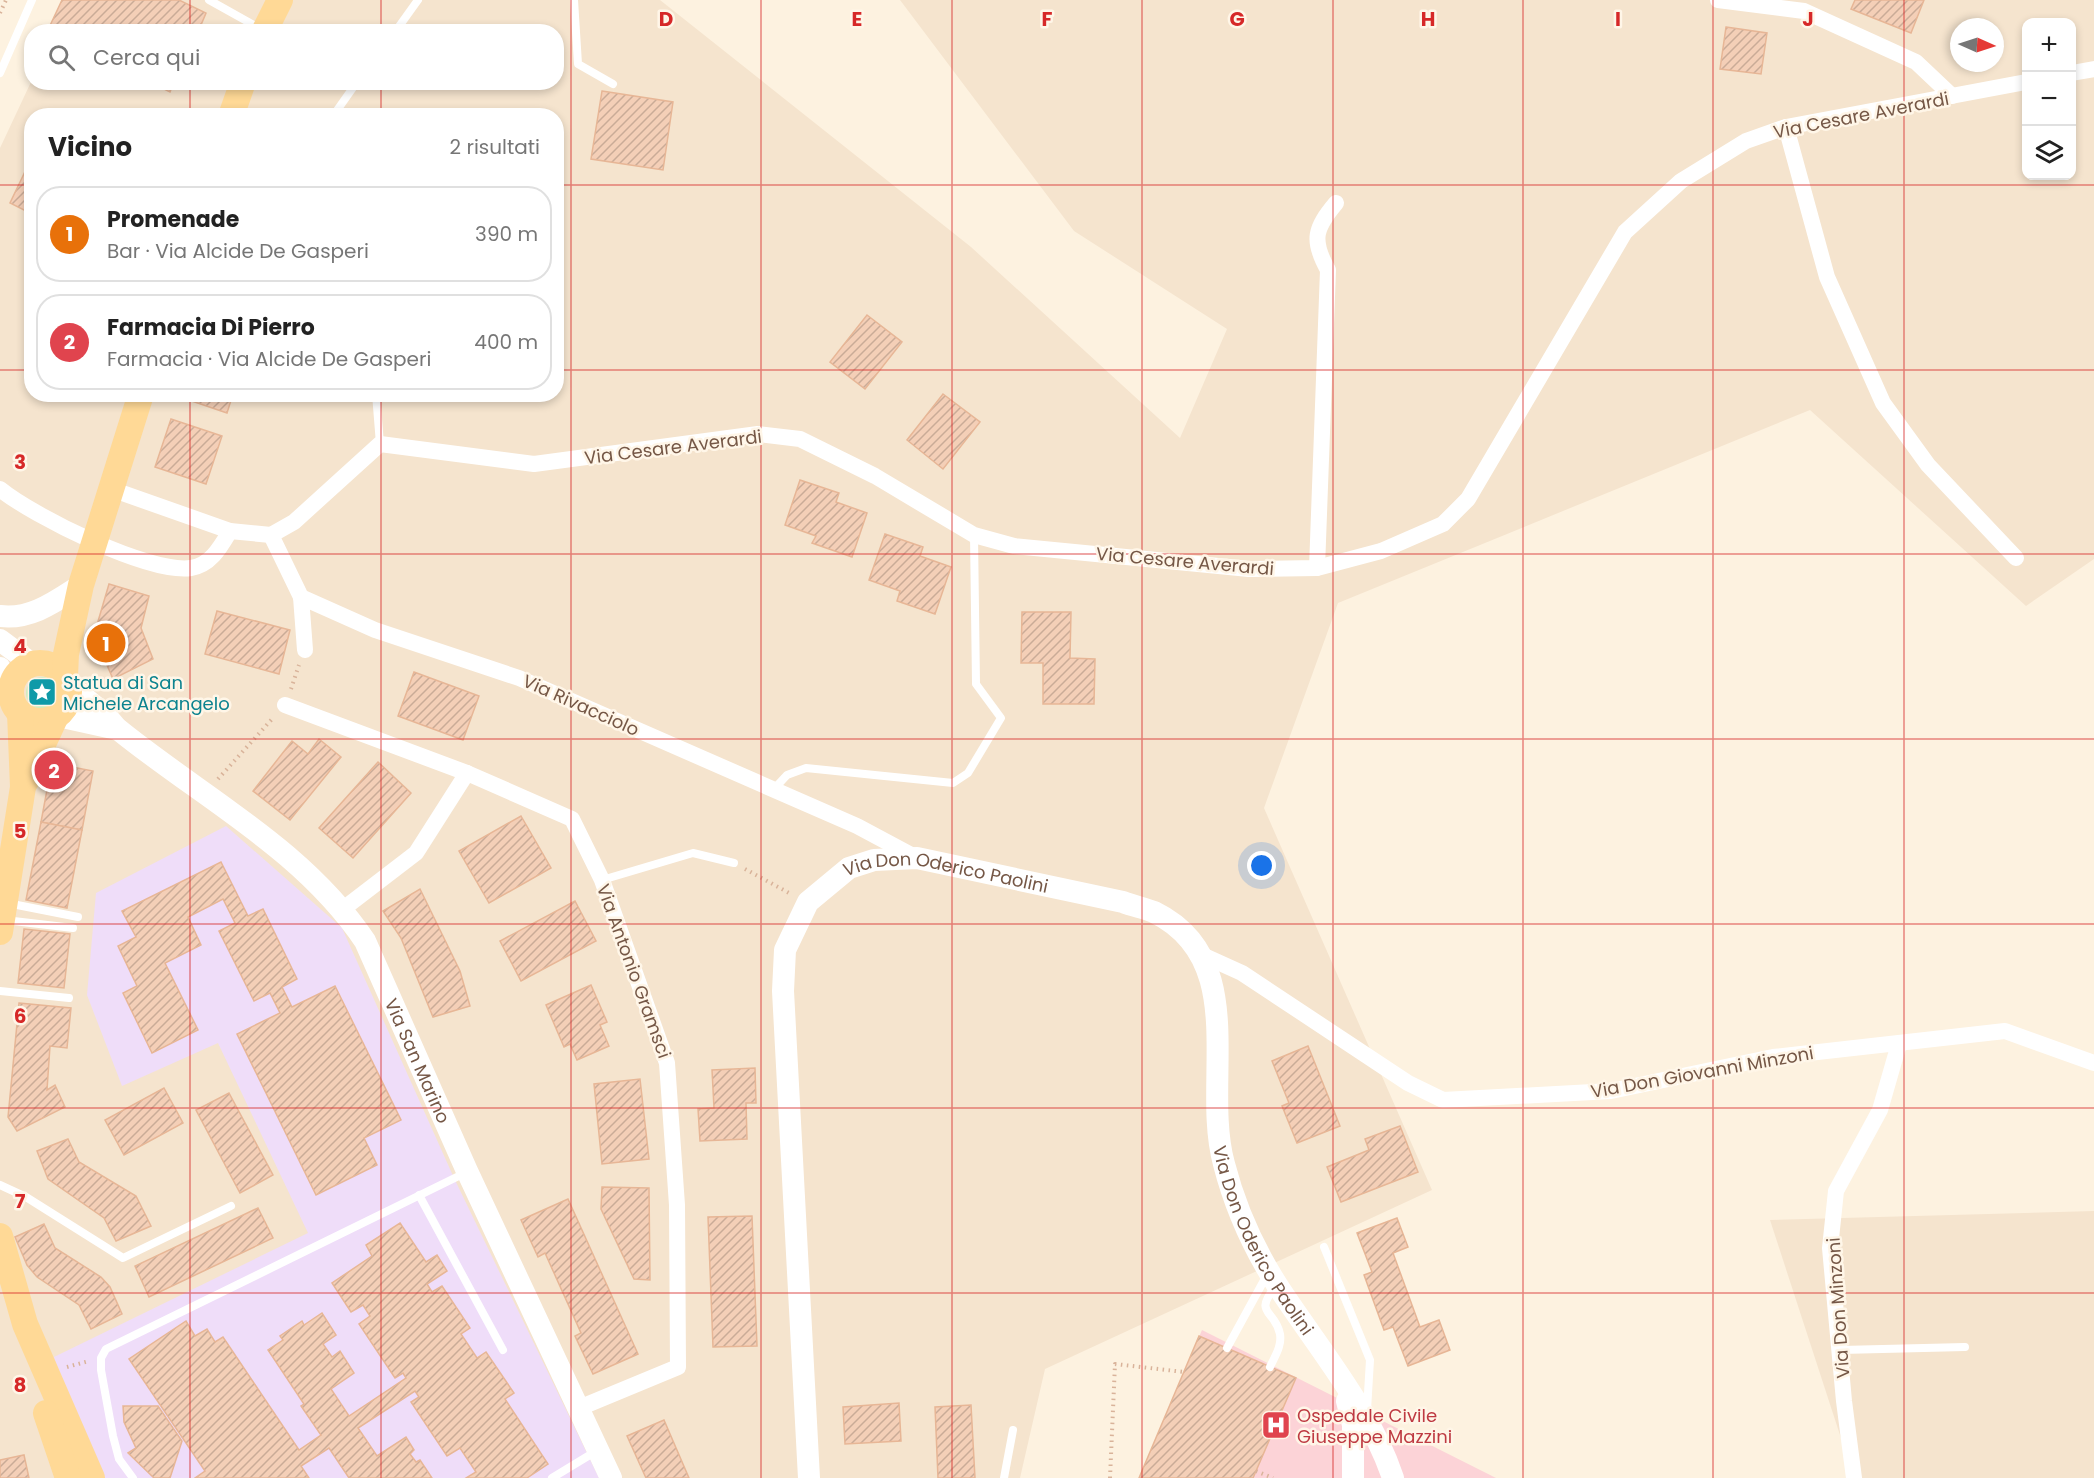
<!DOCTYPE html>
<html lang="it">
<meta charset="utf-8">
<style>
:root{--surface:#fff;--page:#f2f2f2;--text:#222;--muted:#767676;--line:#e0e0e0;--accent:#ee673f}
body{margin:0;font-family:Poppins,sans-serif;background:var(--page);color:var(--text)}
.controls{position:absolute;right:18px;top:18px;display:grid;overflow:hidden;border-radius:12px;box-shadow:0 3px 9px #0003}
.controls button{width:54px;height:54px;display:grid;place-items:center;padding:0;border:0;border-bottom:2px solid var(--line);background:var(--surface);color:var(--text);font:30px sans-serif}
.compass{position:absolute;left:1950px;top:18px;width:54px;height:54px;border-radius:50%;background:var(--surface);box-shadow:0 3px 9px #0003;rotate:93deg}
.you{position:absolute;left:1262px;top:866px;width:21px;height:21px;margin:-15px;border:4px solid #fff;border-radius:50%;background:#1a73e8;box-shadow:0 0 0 9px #1a73e833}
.badge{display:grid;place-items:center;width:39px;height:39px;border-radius:50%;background:var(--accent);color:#fff;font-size:20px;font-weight:700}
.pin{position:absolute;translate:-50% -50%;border:3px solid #fff;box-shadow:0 2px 6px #0006}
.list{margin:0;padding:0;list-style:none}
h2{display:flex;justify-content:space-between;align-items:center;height:78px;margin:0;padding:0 24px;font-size:26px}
h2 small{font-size:20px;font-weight:400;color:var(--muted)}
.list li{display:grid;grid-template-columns:39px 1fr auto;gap:18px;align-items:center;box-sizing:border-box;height:96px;margin:0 12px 12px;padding:0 12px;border:2px solid var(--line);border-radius:24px}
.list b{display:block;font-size:22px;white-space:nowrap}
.list p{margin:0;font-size:20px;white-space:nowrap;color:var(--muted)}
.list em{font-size:20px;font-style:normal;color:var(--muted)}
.icon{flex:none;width:33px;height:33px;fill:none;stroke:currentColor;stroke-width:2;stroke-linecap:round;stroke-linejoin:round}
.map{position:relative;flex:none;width:2094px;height:1478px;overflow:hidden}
.search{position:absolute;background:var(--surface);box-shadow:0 3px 9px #0003;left:24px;top:24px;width:540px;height:66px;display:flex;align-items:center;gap:15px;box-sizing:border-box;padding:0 21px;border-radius:24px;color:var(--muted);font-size:22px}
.panel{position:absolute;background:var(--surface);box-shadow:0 3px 9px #0003;left:24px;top:108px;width:540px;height:294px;border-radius:24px}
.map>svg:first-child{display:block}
.residential{fill:#f5e4ce;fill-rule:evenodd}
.education{fill:#efddf9}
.medical{fill:#fcd3d7}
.grass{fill:#d0ebbe}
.building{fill:url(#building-hatch);stroke:#e7b696;stroke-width:1.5}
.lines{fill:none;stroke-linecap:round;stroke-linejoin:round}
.path{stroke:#d9b39a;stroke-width:4;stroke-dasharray:1.5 4.5;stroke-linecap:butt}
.lane{stroke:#fff;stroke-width:8}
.street{stroke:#fff;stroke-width:16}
.secondary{stroke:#fff;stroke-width:22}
.primary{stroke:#ffd996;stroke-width:26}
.grid{fill:none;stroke:#d62828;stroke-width:1.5;stroke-opacity:0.55}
.labels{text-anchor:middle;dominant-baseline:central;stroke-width:5;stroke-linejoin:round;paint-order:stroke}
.street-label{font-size:18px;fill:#755746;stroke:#fff6e8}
.culture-label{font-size:18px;fill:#0d838f;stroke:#fff6e8;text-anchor:start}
.health-label{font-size:18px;fill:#be3a42;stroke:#fff6e8;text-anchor:start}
.grid-label{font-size:20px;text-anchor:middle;font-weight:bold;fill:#d62828;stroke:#fff6e8;stroke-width:5;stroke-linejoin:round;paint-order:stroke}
</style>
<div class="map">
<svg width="2094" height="1478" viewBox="0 0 2094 1478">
<defs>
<pattern id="building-hatch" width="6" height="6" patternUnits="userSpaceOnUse" patternTransform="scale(1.5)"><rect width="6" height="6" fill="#f4cfb7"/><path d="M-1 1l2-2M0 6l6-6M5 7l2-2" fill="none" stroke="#caab97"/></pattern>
</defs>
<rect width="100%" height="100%" fill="#fdf2e0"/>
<!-- residential -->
<g class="residential">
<path d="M 70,0 L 660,0 L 971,247 L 1180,438 L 1227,329 L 1074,231 L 900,0 L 2094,0 L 2094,559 L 2026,606 L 1810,410 L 1338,603 L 1264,808 L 1432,1190 L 1045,1369 L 1020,1478 L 0,1478 L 0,148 L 31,82 L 556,82 L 556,32 L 55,31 ZM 2026,22 L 2072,22 L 2072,176 L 2026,176 ZM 1959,27 L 1995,27 L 1995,63 L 1959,63 ZM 32,116 L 556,116 L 556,394 L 32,394 Z"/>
<polygon points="2094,1211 2094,1478 1854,1478 1770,1220"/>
</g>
<!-- education -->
<polygon class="education" points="226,826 342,928 454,1178 599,1478 102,1478 85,1449 54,1357 308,1233 218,1043 122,1086 87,995 96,893"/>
<!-- medical -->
<polygon class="medical" points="1202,1330 1496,1478 1139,1478"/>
<!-- grass -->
<circle class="grass" cx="42" cy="693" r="16"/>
<!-- building -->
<g class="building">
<polygon points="62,0 179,0 206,13 198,32 47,32"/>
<polygon points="1855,0 1924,0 1911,33 1851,9"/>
<polygon points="1726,27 1767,33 1761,74 1720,69"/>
<polygon points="150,82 174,82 170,92"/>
<polygon points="602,91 673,102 663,170 591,159"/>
<polygon points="32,157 32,214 10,203"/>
<polygon points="867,315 902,342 865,389 830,362"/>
<polygon points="181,394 233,394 227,413 180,397"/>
<polygon points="943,394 980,422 943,469 907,440"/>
<polygon points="171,419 222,436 206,484 155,467"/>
<polygon points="800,480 839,493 836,502 867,513 852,557 812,543 816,536 785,525"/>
<polygon points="885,534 923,547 920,556 951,567 935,614 897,601 900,591 869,580"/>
<polygon points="109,584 149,596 141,628 153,659 113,679 94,635"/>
<polygon points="217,611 290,630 279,674 205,654"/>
<polygon points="1022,612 1071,612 1070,658 1095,659 1094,704 1043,704 1043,663 1021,663"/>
<polygon points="414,672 479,696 463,740 398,716"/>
<polygon points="319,739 341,757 290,820 253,791 292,741 308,754"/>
<polygon points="378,762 411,793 353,858 319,828"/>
<polygon points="52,763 93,771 82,830 41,822"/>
<polygon points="521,816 551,868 489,903 459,851"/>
<polygon points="41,822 82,830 67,908 26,900"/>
<polygon points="221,862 248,916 263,909 297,979 282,987 292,1007 335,986 401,1120 364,1138 377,1165 316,1195 237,1034 280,1013 270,993 254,1001 219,931 235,923 223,899 188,917 201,945 165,963 198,1030 152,1053 123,993 137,986 118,946 136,937 122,911"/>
<polygon points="420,889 460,971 470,1006 433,1017 401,938 383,911"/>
<polygon points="575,901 596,941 521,981 500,941"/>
<polygon points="24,929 70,934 64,988 18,983"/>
<polygon points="591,985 607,1022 600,1025 609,1046 577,1060 570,1044 564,1047 546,1005"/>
<polygon points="19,1003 71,1008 67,1048 50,1046 47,1090 55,1085 65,1107 17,1131 8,1117"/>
<polygon points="1308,1046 1340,1126 1297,1143 1282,1106 1289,1103 1272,1061"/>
<polygon points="755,1068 756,1103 746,1103 747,1139 700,1141 698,1109 714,1108 712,1070"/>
<polygon points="640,1079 649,1159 602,1164 594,1084"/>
<polygon points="164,1088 183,1123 124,1155 105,1120"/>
<polygon points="229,1093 273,1175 240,1193 196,1110"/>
<polygon points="1400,1126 1418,1172 1341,1202 1327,1167 1369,1150 1365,1139"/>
<polygon points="68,1139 79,1162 136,1196 151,1226 116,1241 104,1218 48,1179 37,1151"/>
<polygon points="602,1187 649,1188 650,1280 634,1279 601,1209"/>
<polygon points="568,1199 638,1354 593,1374 575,1336 581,1333 545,1253 538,1257 521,1220"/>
<polygon points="258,1208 273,1238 149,1297 135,1266"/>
<polygon points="752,1216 757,1346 713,1347 708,1217"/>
<polygon points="1397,1218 1408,1247 1393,1253 1420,1327 1439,1320 1450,1350 1408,1366 1393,1327 1384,1330 1364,1275 1372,1272 1357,1233"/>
<polygon points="400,1223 426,1262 437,1255 447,1271 427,1284 432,1292 442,1286 470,1328 461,1334 477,1358 486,1352 514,1393 505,1399 548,1464 527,1478 466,1478 476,1472 460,1448 447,1456 411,1402 419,1397 415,1391 358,1428 377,1456 406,1437 414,1450 410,1454 416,1462 420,1460 432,1478 349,1478 329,1448 301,1466 309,1478 195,1478 205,1471 129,1359 186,1321 195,1336 207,1329 215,1342 223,1337 299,1450 321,1435 301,1406 304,1404 268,1350 283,1340 280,1336 302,1321 304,1325 322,1313 336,1335 323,1344 332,1357 340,1351 354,1373 331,1389 349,1416 406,1378 403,1373 395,1378 359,1324 370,1316 363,1305 351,1312 332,1283 372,1256 366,1245"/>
<polygon points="44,1224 55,1248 101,1277 110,1287 122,1314 91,1329 79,1305 37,1277 27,1265 15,1237"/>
<polygon points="1199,1336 1296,1378 1253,1478 1139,1478"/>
<polygon points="899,1403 901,1441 845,1444 843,1407"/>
<polygon points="971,1405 975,1478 938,1478 935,1407"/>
<polygon points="123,1406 158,1406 182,1441 170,1478 154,1478 128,1453 136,1448 124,1422"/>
<polygon points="664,1420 689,1478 646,1478 627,1436"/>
<polygon points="24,1455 29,1478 0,1478 0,1460"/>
</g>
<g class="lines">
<!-- path -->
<g class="path">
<polyline points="0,13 6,0"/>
<polyline points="291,689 299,665"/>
<polyline points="218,779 273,718"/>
<polyline points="745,869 791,894"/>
<polyline points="67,1367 89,1361"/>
<polyline points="1256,1471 1273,1478"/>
<polyline points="1110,1478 1115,1364 1184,1372"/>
</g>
<!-- lane -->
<g class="lane">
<polyline points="209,0 261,29"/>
<polyline points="574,0 578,64 613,84"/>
<polyline points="395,32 418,0"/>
<polyline points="0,73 32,0"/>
<polyline points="333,116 357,82"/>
<polyline points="376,394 380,444"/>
<polyline points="774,789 787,775 806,768 953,783 968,773 1001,718 976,684 974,535"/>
<polyline points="602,880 693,853 734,863"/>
<polyline points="7,903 78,917"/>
<polyline points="5,920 73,928"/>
<polyline points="0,991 69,998"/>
<polyline points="0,1185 26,1197 123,1258 231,1206"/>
<polyline points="419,1195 503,1350"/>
<polyline points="1324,1247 1370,1360 1367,1410"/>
<polyline points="1227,1348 1268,1273"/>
<polyline points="1841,1350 1965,1347"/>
<path d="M 1270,1367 C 1275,1356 1282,1346 1280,1334 C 1275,1309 1253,1315 1275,1287"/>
<polyline points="133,1478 119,1459 113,1436 101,1370 101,1358 106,1349 467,1172"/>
<polyline points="552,1478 598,1450"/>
<polyline points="1004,1478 1013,1430"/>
</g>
<!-- street -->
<g class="street">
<polyline points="1718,0 1804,11 1916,62 1952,96"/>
<polyline points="2072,73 2094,69"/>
<polyline points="1786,127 1827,277 1883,403 1928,465 2016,558"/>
<path d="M 0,489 C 33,516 149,574 191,568 C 211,565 221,546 230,531"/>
<polyline points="111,489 230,531 271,535"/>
<polyline points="271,535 294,522 380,444 534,464 758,434 800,439 875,476 974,535 1014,546 1249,569 1317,568 1381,551 1443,524 1468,499 1625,232 1681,181 1746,141 1786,127 2026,82"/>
<polyline points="271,535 301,597 375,630 519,678 857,826 915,857"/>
<path d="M 1317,568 L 1328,270 C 1311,240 1315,228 1336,203"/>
<polyline points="301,597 305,650"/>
<polyline points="285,705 467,773 572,819 602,880 667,1063 677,1205 678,1367 579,1408"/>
<polyline points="343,909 416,853 467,773"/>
<polyline points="1200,954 1242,973 1408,1083 1443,1100 1611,1091 1773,1057 2005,1031 2094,1063"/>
<polyline points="1854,1478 1844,1401 1830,1248 1836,1191 1880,1110 1899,1044"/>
</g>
<!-- secondary -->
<g class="secondary">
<path d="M 0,616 C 31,620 56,601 81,585"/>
<polyline points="0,640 32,664"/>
<polyline points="0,668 11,695"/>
<path id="s1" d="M 68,683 C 80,694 91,703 103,713 C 109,718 113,725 119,730 C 203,798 303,849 365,941 L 467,1171 L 611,1478"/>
<polyline points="58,716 117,729"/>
<polyline points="1347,1401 1353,1425 1353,1478"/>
<path id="s2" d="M 809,1478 L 783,991 L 785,950 L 808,902 L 849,868 L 874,860 L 917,858 L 1123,902 C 1133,906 1144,908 1154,912 C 1252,960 1201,1081 1224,1164 C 1235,1207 1255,1251 1279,1288 C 1319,1349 1370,1409 1393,1478"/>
</g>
<!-- primary -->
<g class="primary">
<polyline points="264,32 280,0"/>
<polyline points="231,116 243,82"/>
<circle cx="40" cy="692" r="29"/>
<polyline points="65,676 66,654 81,585 141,394"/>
<polyline points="26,781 55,718"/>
<polyline points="0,932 23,787 20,713"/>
<polyline points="0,1236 25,1324 92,1478"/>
<polyline points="46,1413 68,1478"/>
</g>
</g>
<!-- grid -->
<path class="grid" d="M 190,0 L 190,32M 381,0 L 381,32M 571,0 L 571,1478M 761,0 L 761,1478M 952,0 L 952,1478M 1142,0 L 1142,1478M 1333,0 L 1333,1478M 1523,0 L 1523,1478M 1713,0 L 1713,1478M 1904,0 L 1904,1478M 190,82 L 190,116M 381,82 L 381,116M 0,185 L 32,185M 556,185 L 2094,185M 0,370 L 32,370M 556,370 L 2094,370M 190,394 L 190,1478M 381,394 L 381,1478M 0,554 L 2094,554M 0,739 L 2094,739M 0,924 L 2094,924M 0,1108 L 2094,1108M 0,1293 L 2094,1293"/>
<!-- icons -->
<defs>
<g id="sight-square" transform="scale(1.5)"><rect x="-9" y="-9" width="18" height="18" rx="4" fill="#0f9aa8" stroke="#fff6e8"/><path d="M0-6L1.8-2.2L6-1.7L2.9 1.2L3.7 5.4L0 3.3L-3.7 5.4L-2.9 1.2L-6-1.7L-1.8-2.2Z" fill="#fff"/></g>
<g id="hospital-square" transform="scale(1.5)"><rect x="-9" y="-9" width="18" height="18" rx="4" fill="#e0444e" stroke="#fff6e8"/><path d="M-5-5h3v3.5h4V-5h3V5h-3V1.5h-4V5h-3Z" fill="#fff"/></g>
</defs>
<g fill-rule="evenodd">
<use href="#sight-square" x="42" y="692"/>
<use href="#hospital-square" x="1276" y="1425"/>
</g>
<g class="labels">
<!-- street labels -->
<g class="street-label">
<text transform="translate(1861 115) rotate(-11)">Via Cesare Averardi</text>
<text transform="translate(673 447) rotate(-7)">Via Cesare Averardi</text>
<text transform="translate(1185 561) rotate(5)">Via Cesare Averardi</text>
<text transform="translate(581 705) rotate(24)">Via Rivacciolo</text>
<text stroke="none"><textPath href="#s2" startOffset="734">Via Don Oderico Paolini</textPath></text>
<text transform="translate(634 971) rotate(70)">Via Antonio Gramsci</text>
<text stroke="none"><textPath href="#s1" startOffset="526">Via San Marino</textPath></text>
<text transform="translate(1702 1072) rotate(-10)">Via Don Giovanni Minzoni</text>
<text stroke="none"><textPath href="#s2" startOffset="1310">Via Don Oderico Paolini</textPath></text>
<text transform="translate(1838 1308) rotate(-94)">Via Don Minzoni</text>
</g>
<!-- culture labels -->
<g class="culture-label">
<text x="63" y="682">Statua di San<tspan x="63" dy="21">Michele Arcangelo</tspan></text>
</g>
<!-- health labels -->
<g class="health-label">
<text x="1297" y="1415">Ospedale Civile<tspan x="1297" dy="21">Giuseppe Mazzini</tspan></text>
</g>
</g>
<g class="grid-label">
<text x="666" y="26">D</text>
<text x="857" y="26">E</text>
<text x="1047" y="26">F</text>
<text x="1237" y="26">G</text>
<text x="1428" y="26">H</text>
<text x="1618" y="26">I</text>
<text x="1808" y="26">J</text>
<text x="20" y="469">3</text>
<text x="20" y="653">4</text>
<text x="20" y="838">5</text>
<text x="20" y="1023">6</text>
<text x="20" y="1208">7</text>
<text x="20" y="1392">8</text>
</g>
</svg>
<div class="controls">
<button>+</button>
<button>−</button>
<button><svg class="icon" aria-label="layers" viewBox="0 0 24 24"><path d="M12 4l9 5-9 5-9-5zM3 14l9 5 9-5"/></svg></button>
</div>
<svg class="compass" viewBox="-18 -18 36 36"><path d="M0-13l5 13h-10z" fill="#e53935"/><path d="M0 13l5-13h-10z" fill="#767676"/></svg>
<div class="you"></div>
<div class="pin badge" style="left:106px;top:643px;background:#e8710a">1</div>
<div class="pin badge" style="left:54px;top:770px;background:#e0444e">2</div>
<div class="search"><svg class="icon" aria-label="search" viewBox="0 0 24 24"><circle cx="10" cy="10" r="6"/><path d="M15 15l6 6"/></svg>Cerca qui</div>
<section class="panel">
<h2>Vicino<small>2 risultati</small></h2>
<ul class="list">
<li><span class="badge" style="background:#e8710a">1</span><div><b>Promenade</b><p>Bar · Via Alcide De Gasperi</p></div><em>390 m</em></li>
<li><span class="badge" style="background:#e0444e">2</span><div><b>Farmacia Di Pierro</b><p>Farmacia · Via Alcide De Gasperi</p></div><em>400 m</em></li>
</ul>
</section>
</div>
